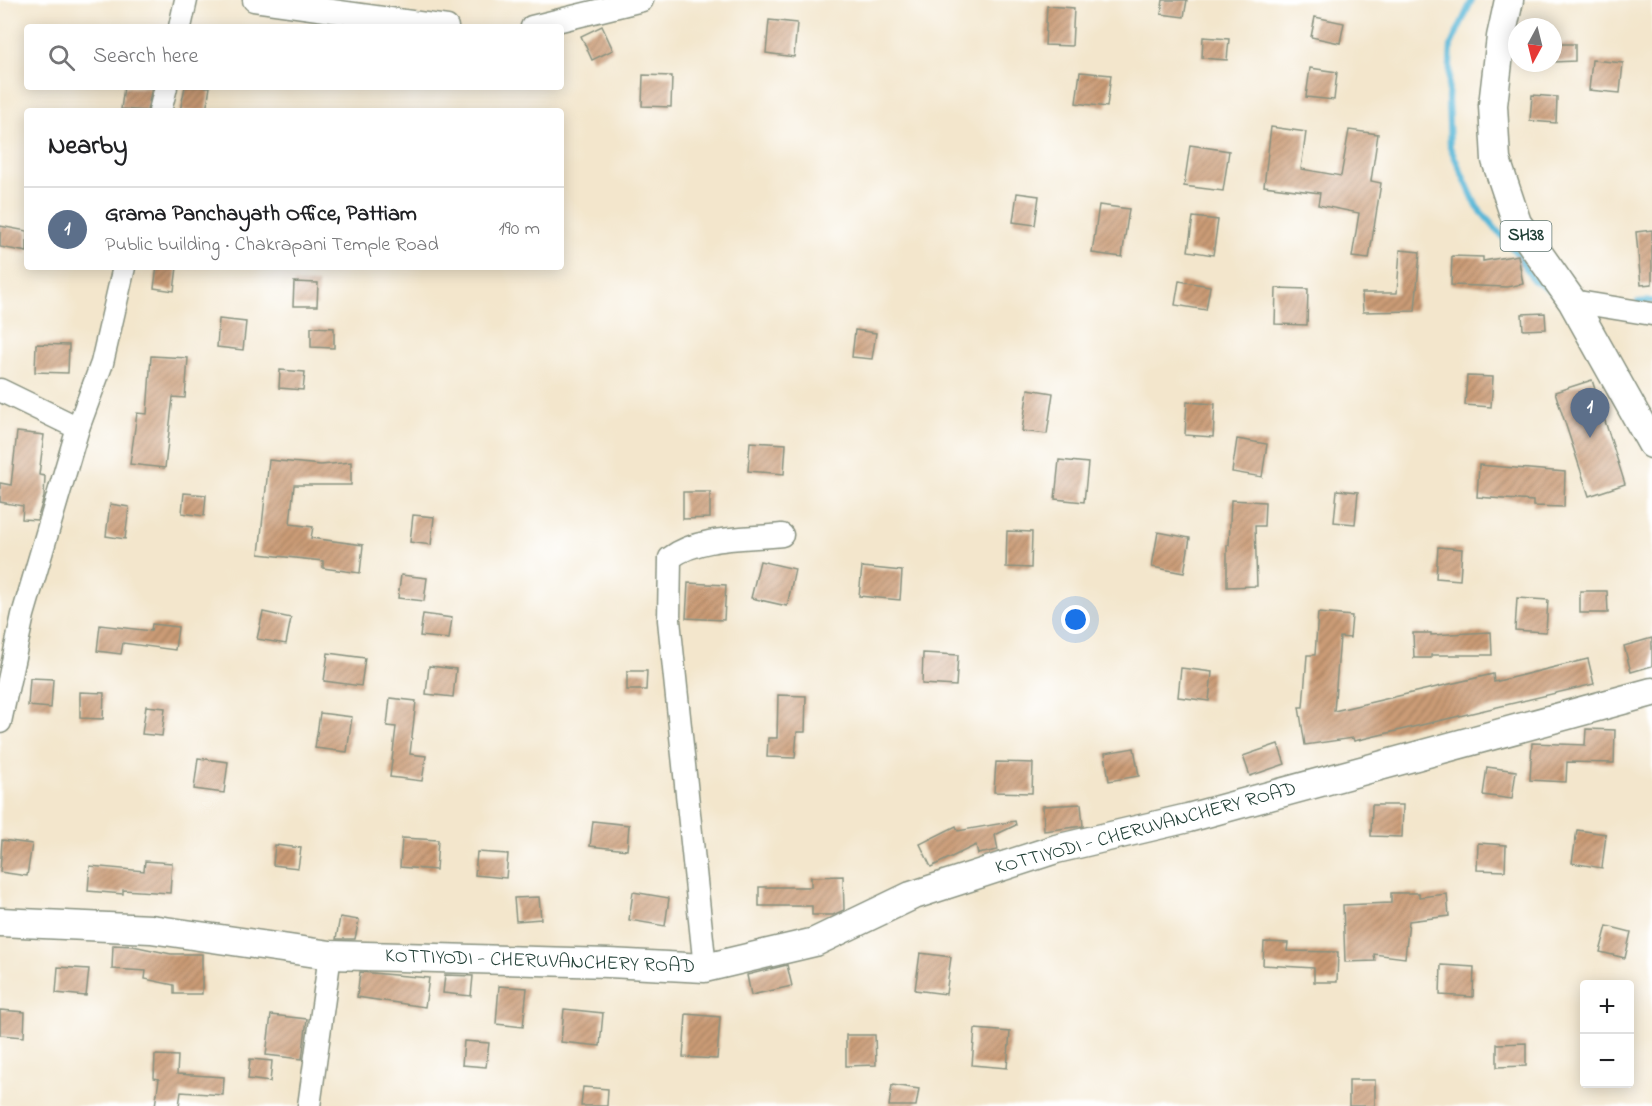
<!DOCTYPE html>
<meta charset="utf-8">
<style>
:root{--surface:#fff;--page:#f2f2f2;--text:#202124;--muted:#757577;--line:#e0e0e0;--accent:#1a73e8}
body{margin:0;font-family:"Indie Flower",sans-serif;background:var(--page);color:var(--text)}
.controls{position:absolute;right:18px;bottom:18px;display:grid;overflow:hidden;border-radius:6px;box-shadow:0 3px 15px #0003}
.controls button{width:54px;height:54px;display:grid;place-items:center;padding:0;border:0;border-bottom:2px solid var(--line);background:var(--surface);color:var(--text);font:30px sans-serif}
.compass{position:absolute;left:1508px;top:18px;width:54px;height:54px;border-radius:50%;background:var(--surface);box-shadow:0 3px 15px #0003;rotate:187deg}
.you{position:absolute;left:1076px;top:620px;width:21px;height:21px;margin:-15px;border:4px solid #fff;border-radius:50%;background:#1a73e8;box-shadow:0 0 0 9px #1a73e833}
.badge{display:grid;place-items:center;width:39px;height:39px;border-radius:50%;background:var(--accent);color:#fff;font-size:20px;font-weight:700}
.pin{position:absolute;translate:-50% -50px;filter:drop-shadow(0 2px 3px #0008)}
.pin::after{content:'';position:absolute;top:32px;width:21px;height:18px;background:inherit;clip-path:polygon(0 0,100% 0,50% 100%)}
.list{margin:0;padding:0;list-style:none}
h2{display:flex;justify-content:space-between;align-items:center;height:78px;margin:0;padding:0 24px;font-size:26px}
h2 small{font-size:20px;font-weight:400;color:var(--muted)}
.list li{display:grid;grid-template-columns:39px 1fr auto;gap:18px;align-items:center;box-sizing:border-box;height:84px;padding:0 24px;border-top:2px solid var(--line)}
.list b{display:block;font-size:22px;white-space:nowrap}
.list p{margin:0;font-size:20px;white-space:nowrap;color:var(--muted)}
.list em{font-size:20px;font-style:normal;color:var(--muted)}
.icon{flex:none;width:33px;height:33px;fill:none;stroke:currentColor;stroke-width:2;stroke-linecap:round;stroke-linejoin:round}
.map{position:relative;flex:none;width:1652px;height:1106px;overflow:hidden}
.search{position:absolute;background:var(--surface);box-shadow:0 3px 15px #0003;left:24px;top:24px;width:540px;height:66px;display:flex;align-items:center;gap:15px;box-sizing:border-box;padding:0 21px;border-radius:6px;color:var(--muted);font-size:22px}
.panel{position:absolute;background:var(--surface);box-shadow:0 3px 15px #0003;left:24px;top:108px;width:540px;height:162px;border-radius:6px}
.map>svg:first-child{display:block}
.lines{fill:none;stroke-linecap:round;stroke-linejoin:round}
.stream{stroke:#59b7d7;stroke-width:6}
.building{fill:url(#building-hatch)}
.minor-casing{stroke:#899280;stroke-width:25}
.major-casing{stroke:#899280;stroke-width:31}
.minor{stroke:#fff;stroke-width:22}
.major{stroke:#fff;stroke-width:28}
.labels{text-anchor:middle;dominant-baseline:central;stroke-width:4.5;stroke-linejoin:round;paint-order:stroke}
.shield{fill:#fff;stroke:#627771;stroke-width:1.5}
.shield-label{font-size:18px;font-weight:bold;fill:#1f3d34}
.street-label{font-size:20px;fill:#1f3d34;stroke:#fff}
</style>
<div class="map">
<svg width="1652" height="1106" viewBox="0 0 1652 1106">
<defs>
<pattern id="building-hatch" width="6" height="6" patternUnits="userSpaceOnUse" patternTransform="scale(1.5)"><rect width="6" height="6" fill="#cb9b76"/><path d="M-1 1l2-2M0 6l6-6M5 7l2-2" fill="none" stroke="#a48062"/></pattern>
</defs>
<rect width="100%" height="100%" fill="#fff"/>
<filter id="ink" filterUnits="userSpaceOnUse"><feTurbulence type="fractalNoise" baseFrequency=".0167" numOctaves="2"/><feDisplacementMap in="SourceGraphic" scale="12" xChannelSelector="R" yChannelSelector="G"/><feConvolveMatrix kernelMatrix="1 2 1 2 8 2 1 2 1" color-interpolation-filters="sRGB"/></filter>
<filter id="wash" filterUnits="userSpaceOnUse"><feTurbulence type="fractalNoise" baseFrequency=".008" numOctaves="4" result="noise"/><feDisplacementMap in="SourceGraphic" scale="24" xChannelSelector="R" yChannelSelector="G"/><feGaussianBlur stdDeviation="1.35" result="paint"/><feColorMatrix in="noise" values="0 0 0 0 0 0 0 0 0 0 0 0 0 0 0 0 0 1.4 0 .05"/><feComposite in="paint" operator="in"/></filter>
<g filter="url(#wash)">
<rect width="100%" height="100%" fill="#f3e6cc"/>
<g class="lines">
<!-- stream -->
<g class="stream">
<polyline points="1472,0 1451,45 1448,100 1450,147 1477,207 1518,255 1533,280 1551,291"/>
<polyline points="1638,302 1652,301"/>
</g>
</g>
<g id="blocks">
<!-- building -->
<g class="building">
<polygon points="1163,0 1187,0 1184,17 1161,14"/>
<polygon points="1047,6 1074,8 1072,46 1045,45"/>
<polygon points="1315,17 1344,23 1340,43 1311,37"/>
<polygon points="769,20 797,23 794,57 766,53"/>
<polygon points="602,26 613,50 592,60 581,36"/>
<polygon points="1203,37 1229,39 1227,60 1202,58"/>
<polygon points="1553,44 1575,44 1575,61 1553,62"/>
<polygon points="1592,60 1623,63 1620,93 1589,90"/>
<polygon points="1310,68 1337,72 1334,100 1306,97"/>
<polygon points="1080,72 1111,75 1107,107 1076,103"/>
<polygon points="643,75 672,76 671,107 642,106"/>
<polygon points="124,87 152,88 147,111 121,109"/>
<polygon points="185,87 210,87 206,111 180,111"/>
<polygon points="1532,95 1557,97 1556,123 1530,121"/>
<polygon points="1271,127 1306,132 1301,169 1341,176 1349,130 1378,134 1371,181 1381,183 1369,259 1352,257 1359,213 1318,205 1320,193 1264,186"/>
<polygon points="1190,145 1229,151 1223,191 1184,186"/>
<polygon points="1017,193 1039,196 1035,225 1013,222"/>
<polygon points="1099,205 1129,209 1122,257 1092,253"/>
<polygon points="1193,217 1218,220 1213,255 1188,251"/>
<polygon points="0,226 27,231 27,252 0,247"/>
<polygon points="1652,230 1652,284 1641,285 1636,232"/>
<polygon points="1400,250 1420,252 1415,311 1363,312 1362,293 1397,293"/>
<polygon points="1518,255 1523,284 1507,287 1451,285 1452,256 1483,257 1483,261"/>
<polygon points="157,267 177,267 174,291 154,288"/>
<polygon points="1179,281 1210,286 1206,310 1175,305"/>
<polygon points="294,282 318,283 317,306 293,306"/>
<polygon points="1276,288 1308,289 1307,325 1275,324"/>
<polygon points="1545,313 1546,329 1523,330 1522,314"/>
<polygon points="219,319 246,322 243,350 217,347"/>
<polygon points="311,327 334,328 334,348 311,347"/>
<polygon points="855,330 876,333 872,359 852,357"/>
<polygon points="36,344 69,345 68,373 35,372"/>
<polygon points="151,356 188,358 185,398 173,397 165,468 130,464 137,413 147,414"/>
<polygon points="280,370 305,372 303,390 279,388"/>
<polygon points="1467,376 1493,377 1491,407 1465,405"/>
<polygon points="1592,380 1625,484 1589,496 1555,392"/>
<polygon points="1028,389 1053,393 1047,434 1022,431"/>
<polygon points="1187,402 1215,404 1213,437 1185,435"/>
<polygon points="17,432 44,435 39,475 45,476 44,497 37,520 22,519 23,506 0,502 0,483 11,485"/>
<polygon points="1237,439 1267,444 1262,477 1232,472"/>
<polygon points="750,442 786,444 784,474 748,471"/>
<polygon points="269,460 321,465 351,462 351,485 294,485 290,524 313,527 311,538 363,545 360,573 323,568 323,561 259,554"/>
<polygon points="1059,460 1088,463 1084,502 1055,499"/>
<polygon points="1479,465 1565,472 1564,507 1533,506 1533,501 1477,497"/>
<polygon points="1337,490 1358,492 1355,524 1334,522"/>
<polygon points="683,492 710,492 710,518 683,519"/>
<polygon points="184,493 206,495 204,516 182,513"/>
<polygon points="1231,500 1265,502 1264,526 1255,526 1257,586 1227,587 1227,545 1229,545"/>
<polygon points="110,504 129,507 125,539 106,536"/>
<polygon points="413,515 434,517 431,545 410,542"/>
<polygon points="1007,531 1032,532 1031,568 1006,567"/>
<polygon points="1158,532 1190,538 1184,573 1152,567"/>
<polygon points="1438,547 1462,549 1460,580 1436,578"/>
<polygon points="760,561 795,569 787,606 751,598"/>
<polygon points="862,567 902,571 900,600 859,596"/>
<polygon points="401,575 427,578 424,601 398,598"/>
<polygon points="688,583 726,585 724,620 686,618"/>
<polygon points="1580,591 1607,591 1608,613 1580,613"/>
<polygon points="1517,598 1548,600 1546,632 1515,630"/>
<polygon points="263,612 291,618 286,644 257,639"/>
<polygon points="1318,613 1352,616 1350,638 1340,637 1334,711 1493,674 1494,682 1588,659 1594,684 1354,741 1353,738 1305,745 1299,707 1303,707 1307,655 1315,655"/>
<polygon points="423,614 452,618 449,639 420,636"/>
<polygon points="152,624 178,627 175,650 123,643 121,654 97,651 100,625 151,631"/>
<polygon points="1491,632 1492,655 1431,655 1431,658 1414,658 1413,633 1431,633 1431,635"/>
<polygon points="1652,638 1652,666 1631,672 1624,646"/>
<polygon points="328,653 365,658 361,686 324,681"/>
<polygon points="923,653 958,655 956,686 922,684"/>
<polygon points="429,666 456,669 453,697 426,694"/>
<polygon points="1181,668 1212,672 1209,701 1178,697"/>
<polygon points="627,671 647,671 646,690 627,690"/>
<polygon points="30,678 53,679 51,708 28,706"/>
<polygon points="80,692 104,693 103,719 80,718"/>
<polygon points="778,695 806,696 805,732 797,732 795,758 767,757 768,738 777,738"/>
<polygon points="390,698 416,701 410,754 426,756 422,781 390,777 396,727 387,726"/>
<polygon points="146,706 165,708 162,736 142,734"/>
<polygon points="320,713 352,717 347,752 315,748"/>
<polygon points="1586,729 1615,730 1614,763 1567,762 1566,782 1530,780 1532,743 1585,745"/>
<polygon points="1278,744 1285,764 1250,776 1243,756"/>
<polygon points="1134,748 1139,776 1109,781 1105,753"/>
<polygon points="198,758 228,762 224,793 194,789"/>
<polygon points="996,762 1033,763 1032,793 994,792"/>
<polygon points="1487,767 1516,771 1512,799 1483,795"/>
<polygon points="1081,804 1083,826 1044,831 1043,806"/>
<polygon points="1372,805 1403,805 1402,837 1371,836"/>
<polygon points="593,821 629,825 627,850 590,846"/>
<polygon points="1015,821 1016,825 995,835 998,850 978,854 976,845 931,867 920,844 956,826 958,831"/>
<polygon points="1577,830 1606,834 1602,868 1572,863"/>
<polygon points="402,838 438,840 436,870 400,867"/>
<polygon points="2,840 32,844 27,876 0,872"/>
<polygon points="1478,843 1506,845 1505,871 1477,870"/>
<polygon points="275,845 301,848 298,868 273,865"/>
<polygon points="477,852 508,854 506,878 475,875"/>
<polygon points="145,861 172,863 170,893 123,890 123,894 88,891 90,866 144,871"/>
<polygon points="843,876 844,910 833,915 812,915 812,906 759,906 759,887 811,887 811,877"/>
<polygon points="633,892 669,898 665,926 629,920"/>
<polygon points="1391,893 1419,893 1419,897 1447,894 1449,916 1409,921 1405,958 1374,954 1375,961 1345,962 1343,905 1391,903"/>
<polygon points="539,897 541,919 516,921 514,898"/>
<polygon points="340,917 359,920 355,939 336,939"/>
<polygon points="1607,926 1631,932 1625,958 1600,952"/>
<polygon points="1264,942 1288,943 1287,951 1338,952 1337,982 1314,982 1314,968 1263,965"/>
<polygon points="113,945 133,946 171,954 202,954 202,994 174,994 174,985 145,979 146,971 112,969"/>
<polygon points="920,953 951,957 946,994 915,990"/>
<polygon points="787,965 792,986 751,995 747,975"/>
<polygon points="1441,965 1474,967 1473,997 1440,995"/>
<polygon points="58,967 89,969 86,996 56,993"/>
<polygon points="360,972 429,978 425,1007 357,997"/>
<polygon points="445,975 473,976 471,996 443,993"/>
<polygon points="499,986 527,988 523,1027 496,1024"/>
<polygon points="564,1009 603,1013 600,1046 561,1042"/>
<polygon points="0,1010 25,1012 24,1037 0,1035"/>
<polygon points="686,1014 720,1017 717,1059 683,1057"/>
<polygon points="271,1015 307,1019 302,1059 266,1055"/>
<polygon points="975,1029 1010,1032 1007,1068 972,1065"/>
<polygon points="846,1035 875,1035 876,1065 846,1066"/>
<polygon points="464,1041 489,1043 486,1067 462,1065"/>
<polygon points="1526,1043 1526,1066 1497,1067 1497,1044"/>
<polygon points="155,1055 178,1056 177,1074 224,1077 223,1095 181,1092 179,1106 155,1106 159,1079 154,1078"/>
<polygon points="250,1059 272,1061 270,1082 248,1079"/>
<rect x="1349" y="1080" width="26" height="26"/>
<polygon points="892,1085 919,1089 916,1106 889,1106"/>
<polygon points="583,1087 608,1089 607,1106 581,1106"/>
</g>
</g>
</g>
<g filter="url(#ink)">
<use href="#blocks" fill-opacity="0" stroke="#899280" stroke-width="1.5"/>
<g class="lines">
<!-- minor casing -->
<g class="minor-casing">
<g id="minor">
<polyline points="254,0 447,27"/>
<polyline points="180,27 186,0"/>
<polyline points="532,27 642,0"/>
<polyline points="160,111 166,87"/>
<polyline points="1572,301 1652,314"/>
<polyline points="0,390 78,428"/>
<polyline points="0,722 23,615 78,428 102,363 124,267"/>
<path d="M 705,968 L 669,620 L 670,558 C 699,536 746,539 782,535"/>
<polyline points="309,1106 330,955"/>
</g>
</g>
<!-- major casing -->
<g class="major-casing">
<g id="major">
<polyline points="1509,0 1501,37 1493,105 1496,160 1517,223 1572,301 1652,444"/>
<polyline points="0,922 151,929 330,955 609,963 705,968 815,942 911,896 1056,849 1188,818 1652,692"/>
</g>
</g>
<!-- minor -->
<use href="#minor" class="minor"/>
<!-- major -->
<use href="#major" class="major"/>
</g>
</g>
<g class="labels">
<!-- shield labels -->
<rect class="shield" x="1500.5" y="221" width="51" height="30" rx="4.5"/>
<g class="shield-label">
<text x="1526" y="236">SH38</text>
</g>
<!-- street labels -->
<g class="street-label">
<text transform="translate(1146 829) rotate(-15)">KOTTIYODI - CHERUVANCHERY ROAD</text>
<text transform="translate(540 962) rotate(2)">KOTTIYODI - CHERUVANCHERY ROAD</text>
</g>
</g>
</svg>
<div class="controls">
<button>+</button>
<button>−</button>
</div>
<svg class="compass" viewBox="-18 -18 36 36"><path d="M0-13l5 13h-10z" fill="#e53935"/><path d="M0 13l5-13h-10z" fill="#757577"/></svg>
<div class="you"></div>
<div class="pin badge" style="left:1590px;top:438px;background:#5c6f8a">1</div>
<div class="search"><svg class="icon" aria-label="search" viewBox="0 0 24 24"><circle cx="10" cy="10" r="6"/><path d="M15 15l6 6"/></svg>Search here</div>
<section class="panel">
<h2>Nearby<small></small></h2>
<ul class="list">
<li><span class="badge" style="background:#5c6f8a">1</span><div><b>Grama Panchayath Office, Pattiam</b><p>Public building · Chakrapani Temple Road</p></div><em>190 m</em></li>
</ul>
</section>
</div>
